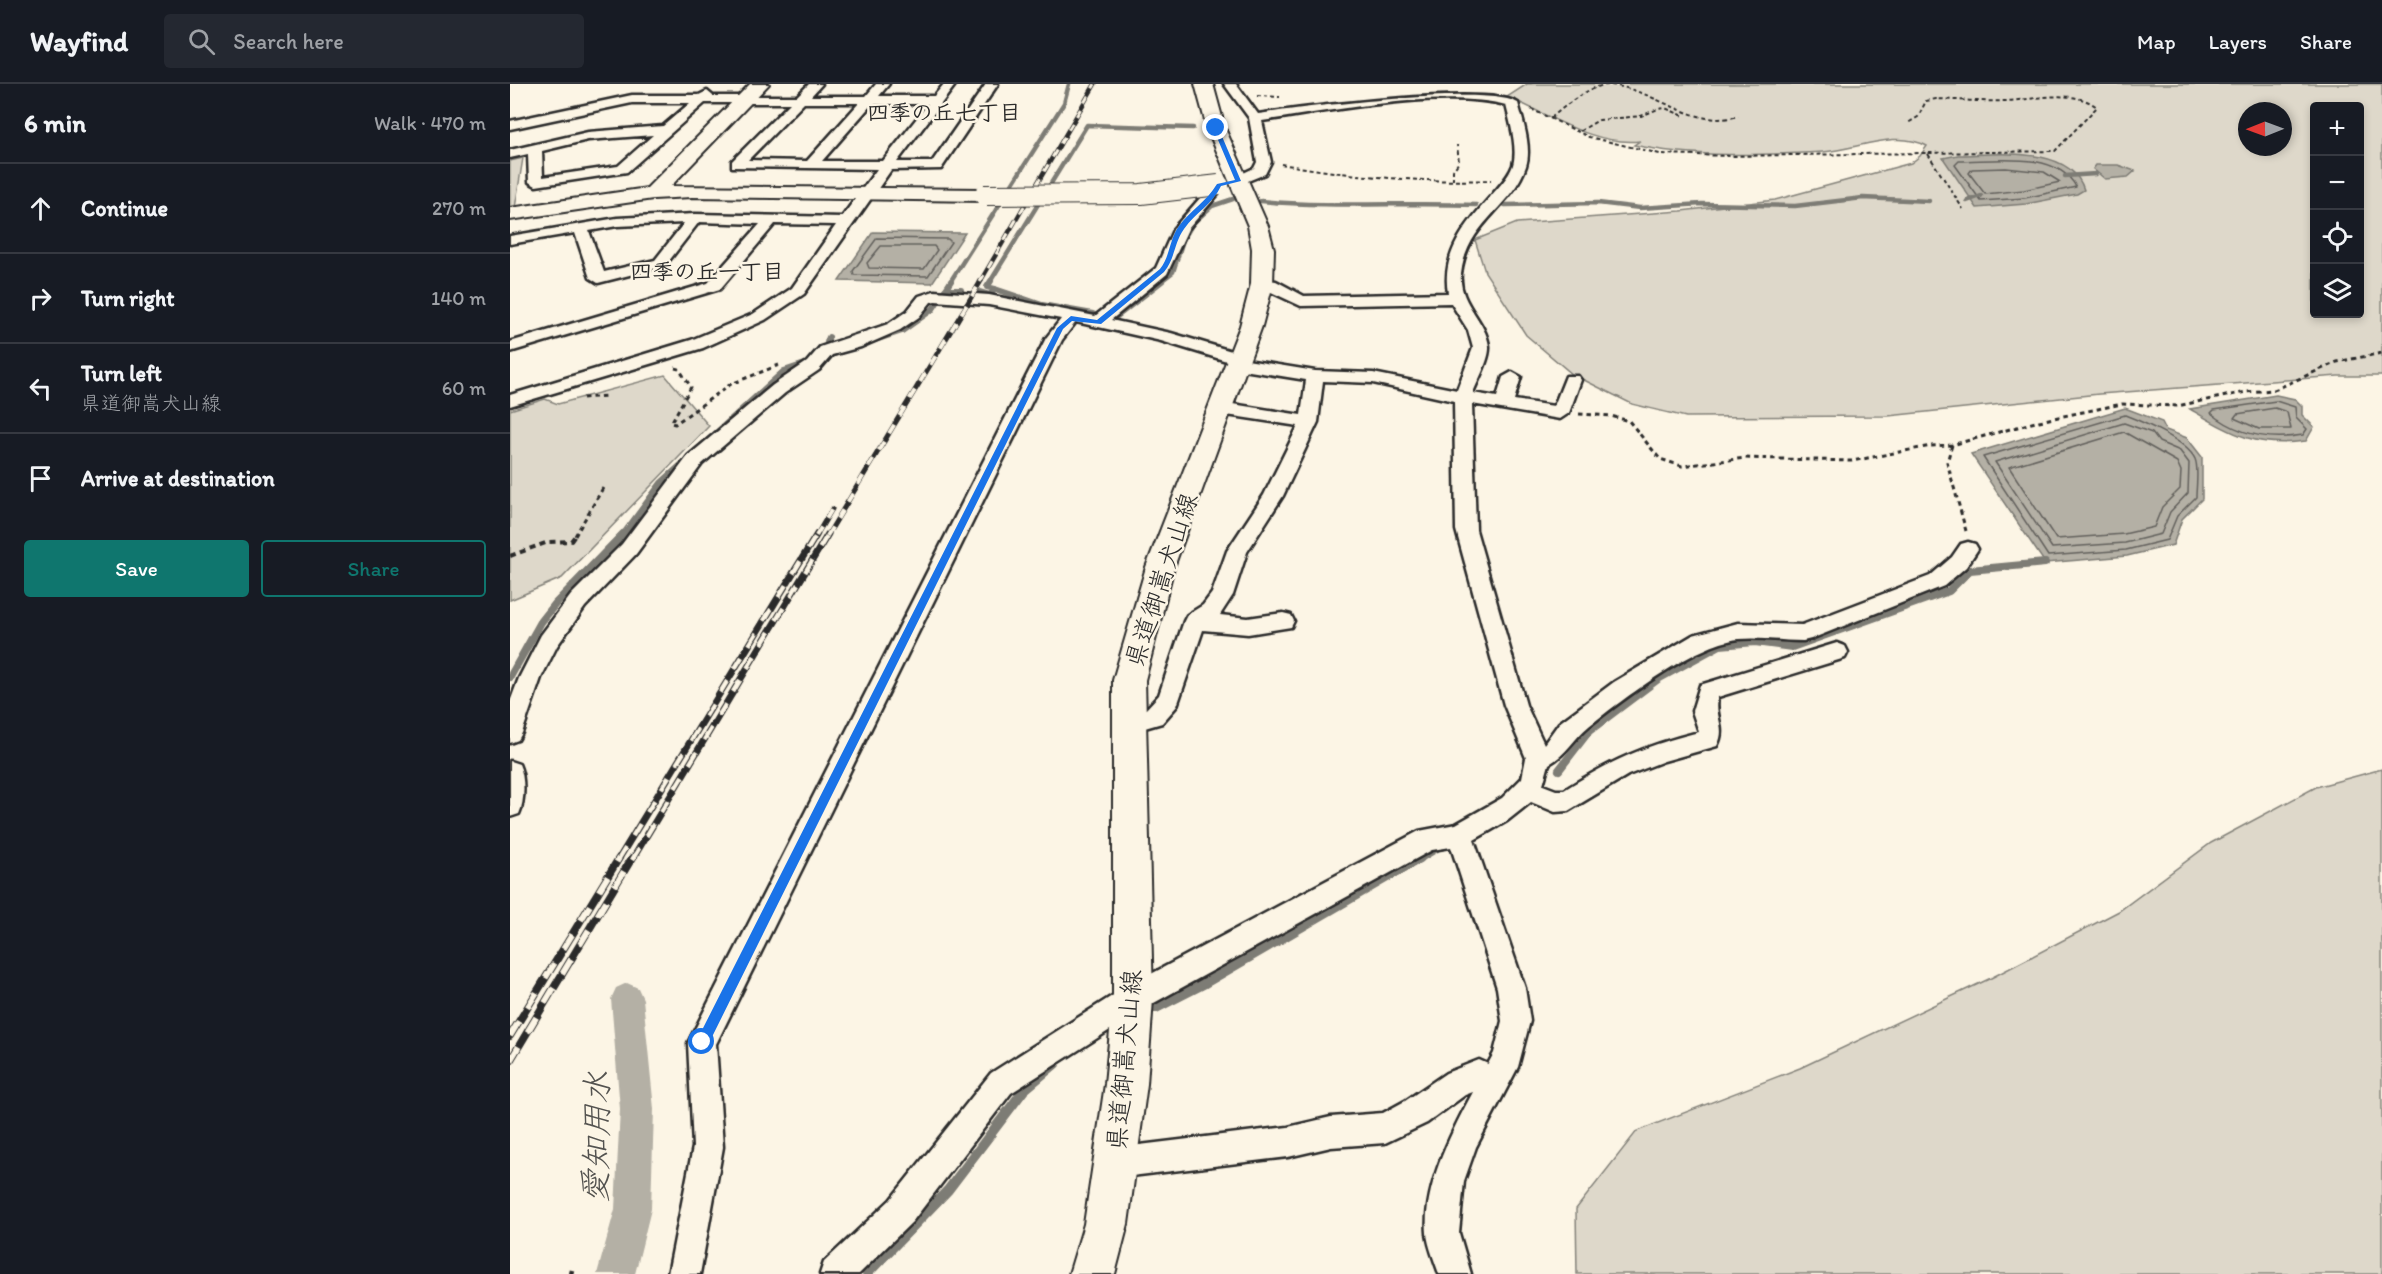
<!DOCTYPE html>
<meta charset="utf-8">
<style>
:root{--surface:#171b24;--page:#242831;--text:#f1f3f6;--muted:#9ea1a6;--line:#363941;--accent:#0f766e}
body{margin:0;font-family:Itim,"Klee One",sans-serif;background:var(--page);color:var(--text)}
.controls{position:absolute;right:18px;top:18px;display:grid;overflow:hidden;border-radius:6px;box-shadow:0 3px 9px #0003}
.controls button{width:54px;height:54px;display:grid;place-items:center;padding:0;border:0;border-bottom:2px solid var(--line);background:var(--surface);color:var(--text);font:30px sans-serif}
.compass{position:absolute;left:1728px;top:18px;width:54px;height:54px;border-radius:50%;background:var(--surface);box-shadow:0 3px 9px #0003;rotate:269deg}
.stop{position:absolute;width:18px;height:18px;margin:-14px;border:4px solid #1a73e8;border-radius:50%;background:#fff}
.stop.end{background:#1a73e8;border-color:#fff;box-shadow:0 2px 6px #0008}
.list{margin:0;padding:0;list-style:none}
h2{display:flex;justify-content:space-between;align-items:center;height:78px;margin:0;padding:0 24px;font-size:26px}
h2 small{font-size:20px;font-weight:400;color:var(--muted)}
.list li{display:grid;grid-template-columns:39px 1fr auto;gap:18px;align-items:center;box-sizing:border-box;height:90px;padding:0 24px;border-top:2px solid var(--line)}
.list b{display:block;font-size:22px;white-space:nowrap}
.list p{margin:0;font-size:20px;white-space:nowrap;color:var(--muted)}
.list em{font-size:20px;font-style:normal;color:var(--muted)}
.actions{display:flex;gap:12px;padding:18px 24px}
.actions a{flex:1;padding:14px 0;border:2px solid var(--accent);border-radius:6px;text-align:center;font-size:21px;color:var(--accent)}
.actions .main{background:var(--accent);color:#fff}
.icon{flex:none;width:33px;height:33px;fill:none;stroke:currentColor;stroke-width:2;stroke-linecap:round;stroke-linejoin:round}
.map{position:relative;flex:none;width:1872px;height:1190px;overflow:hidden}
header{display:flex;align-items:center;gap:36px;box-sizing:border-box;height:84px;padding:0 30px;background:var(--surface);border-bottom:2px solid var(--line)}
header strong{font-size:28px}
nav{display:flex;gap:33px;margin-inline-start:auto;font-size:21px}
.search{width:420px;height:54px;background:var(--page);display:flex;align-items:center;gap:15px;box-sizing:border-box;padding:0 21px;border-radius:6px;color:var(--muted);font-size:22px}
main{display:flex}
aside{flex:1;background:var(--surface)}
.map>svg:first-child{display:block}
.green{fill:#ded8ca;stroke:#84827a;stroke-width:1.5;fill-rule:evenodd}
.water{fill:#b4b0a5;stroke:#7d7b74;stroke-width:1.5}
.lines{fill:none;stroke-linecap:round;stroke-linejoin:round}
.shore{stroke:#62605c;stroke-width:1.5}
.stream-far3{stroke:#7d7b74;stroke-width:4.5}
.stream-far2{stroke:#7d7b74;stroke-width:6}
.stream-far1{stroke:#7d7b74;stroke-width:8}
.stream{stroke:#7d7b74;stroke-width:10}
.canal{fill:#b4b0a5;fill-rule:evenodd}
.street-casing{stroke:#2b2b2b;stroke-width:5}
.secondary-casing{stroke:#2b2b2b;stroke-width:4}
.path-far3{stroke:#2b2b2b;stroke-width:2;stroke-dasharray:4 3;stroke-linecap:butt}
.path-far2{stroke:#2b2b2b;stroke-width:3;stroke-dasharray:4.5 4;stroke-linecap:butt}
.path-far1{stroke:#2b2b2b;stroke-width:4;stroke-dasharray:6 4.5;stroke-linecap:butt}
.path{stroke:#2b2b2b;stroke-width:4.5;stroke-dasharray:8 6;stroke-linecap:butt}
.street{fill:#fcf5e5;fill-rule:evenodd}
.secondary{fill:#fcf5e5;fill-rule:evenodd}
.rail-far3-casing{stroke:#2b2b2b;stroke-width:4.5}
.rail-far2-casing{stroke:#2b2b2b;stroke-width:5}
.rail-far1-casing{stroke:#2b2b2b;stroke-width:7}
.rail-casing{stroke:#2b2b2b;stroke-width:8}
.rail-far3{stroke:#fcf5e5;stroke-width:3;stroke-dasharray:8;stroke-linecap:butt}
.rail-far2{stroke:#fcf5e5;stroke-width:4;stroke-dasharray:10;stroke-linecap:butt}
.rail-far1{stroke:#fcf5e5;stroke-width:4.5;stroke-dasharray:14;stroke-linecap:butt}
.rail{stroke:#fcf5e5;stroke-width:6;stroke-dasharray:17;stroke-linecap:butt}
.secondary-bridge-casing{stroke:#2b2b2b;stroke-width:22;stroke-linecap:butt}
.secondary-bridge{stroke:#fcf5e5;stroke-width:20}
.route{fill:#1a73e8}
.labels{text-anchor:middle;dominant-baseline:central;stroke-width:5;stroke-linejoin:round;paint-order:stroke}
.far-neighbourhood-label{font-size:22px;font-weight:bold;fill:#2b2b2b;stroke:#fcf5e5}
.street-label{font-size:26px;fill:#2b2b2b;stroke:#fcf5e5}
.near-water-label{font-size:33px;font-style:italic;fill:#545350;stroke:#fcf5e5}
</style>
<header>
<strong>Wayfind</strong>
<div class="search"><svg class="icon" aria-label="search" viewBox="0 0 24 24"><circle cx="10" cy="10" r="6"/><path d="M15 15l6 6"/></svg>Search here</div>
<nav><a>Map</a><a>Layers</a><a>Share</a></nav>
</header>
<main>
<aside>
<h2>6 min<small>Walk · 470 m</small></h2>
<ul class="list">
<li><svg class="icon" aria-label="ahead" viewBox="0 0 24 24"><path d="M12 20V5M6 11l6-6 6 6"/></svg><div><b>Continue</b></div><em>270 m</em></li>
<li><svg class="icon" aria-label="right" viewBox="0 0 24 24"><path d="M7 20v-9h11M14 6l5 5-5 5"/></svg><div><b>Turn right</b></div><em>140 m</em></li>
<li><svg class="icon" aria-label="left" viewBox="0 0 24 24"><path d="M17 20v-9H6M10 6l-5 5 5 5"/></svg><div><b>Turn left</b><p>県道御嵩犬山線</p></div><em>60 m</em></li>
<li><svg class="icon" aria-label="arrive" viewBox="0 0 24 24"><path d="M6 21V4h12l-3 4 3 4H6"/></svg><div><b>Arrive at destination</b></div></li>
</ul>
<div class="actions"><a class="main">Save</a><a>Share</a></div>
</aside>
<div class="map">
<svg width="1872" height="1190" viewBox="0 0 1872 1190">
<rect width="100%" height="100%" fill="#fcf5e5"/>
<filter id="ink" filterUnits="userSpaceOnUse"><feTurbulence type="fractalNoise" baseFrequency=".0167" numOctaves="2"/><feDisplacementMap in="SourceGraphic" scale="12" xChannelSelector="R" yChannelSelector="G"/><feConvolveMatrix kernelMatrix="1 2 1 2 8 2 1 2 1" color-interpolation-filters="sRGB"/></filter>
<g filter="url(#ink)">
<!-- green -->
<g class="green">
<path d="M 1017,0 L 1872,0 L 1872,292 L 1828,292 L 1589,310 L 1378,332 L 1176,333 L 1122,320 L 1062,290 L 1016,251 L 975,188 L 965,156 L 1007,139 L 1171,127 L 1265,116 L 1401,79 L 1410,72 L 1417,62 C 1385,45 1347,66 1313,68 C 1255,71 1181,74 1124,61 L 1130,57 C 1083,62 1039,30 997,13 ZM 1804,22 L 1850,22 L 1850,230 L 1804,230 ZM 1737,27 L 1773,27 L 1773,63 L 1737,63 Z"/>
<polygon points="13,74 5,124 0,125 0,77"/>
<polygon points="155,291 199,342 52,494 0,516 0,326 35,315 48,320"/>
<polygon points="1872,685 1872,1190 1067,1190 1066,1125 1127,1047 1290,984 1481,894 1609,827 1701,759 1806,703"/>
</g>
<!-- water -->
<g class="water">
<path d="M 1448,71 C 1485,71 1560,60 1574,106 L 1567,110 L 1516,120 L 1467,124 L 1433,74 Z"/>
<polygon points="1586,81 1608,81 1625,87 1618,93 1595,95 1583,85"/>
<polygon points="363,148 455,149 422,199 329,197"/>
<path d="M 1766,311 L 1785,315 L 1792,322 L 1792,331 L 1804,343 L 1796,357 C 1744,364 1723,350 1680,325 Z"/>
<polygon points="1615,324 1652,338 1656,346 1677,354 1692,373 1692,415 1672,435 1663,461 1617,472 1535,479 1461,370"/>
</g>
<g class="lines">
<!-- shore -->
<g class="shore">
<path d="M 1449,77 C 1484,77 1547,66 1566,103 L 1515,114 L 1471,117 L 1445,81 Z"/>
<polygon points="1496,84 1534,88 1550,98 1514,106 1475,110 1459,89 1462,85"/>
<polygon points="367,154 438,155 441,158 418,192 344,191 343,187"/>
<polygon points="371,162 424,162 427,166 414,185 359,184 357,179"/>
<path d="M 1766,317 L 1785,323 L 1786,334 L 1797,345 L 1793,351 C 1759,357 1728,351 1701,329 L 1704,326 Z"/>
<polygon points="1765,324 1777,328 1781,345 1749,345 1724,334 1727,330"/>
<path d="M 1615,331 C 1633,338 1677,357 1685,375 C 1689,384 1686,403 1686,413 L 1667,432 L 1657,456 L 1616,466 L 1538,472 L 1473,373 Z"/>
<polygon points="1614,339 1642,349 1649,358 1670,367 1679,379 1678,409 1660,428 1651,450 1615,459 1542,464 1485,378"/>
<polygon points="1614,348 1667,378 1671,387 1670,405 1652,423 1644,443 1614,450 1546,455 1499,383"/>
</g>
<!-- stream-far3 -->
<g class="stream-far3">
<polyline points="1555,92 1586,90"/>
<path d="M 751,117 C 823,124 894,118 966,121"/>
<polyline points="1457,117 1471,112"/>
<polyline points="995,121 1088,119 1130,124 1192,120 1285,122 1353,114 1419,117"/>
<polyline points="440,198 554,19 559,0"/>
<polyline points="480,198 577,41 683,44"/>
<polyline points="650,198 663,188 673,156 683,139 702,122 723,115"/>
</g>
<!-- stream-far2 -->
<g class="stream-far2">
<polyline points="485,205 532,221 583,230"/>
<polyline points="435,206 451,206"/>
<polyline points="470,208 480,211 485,205 477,203 481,197"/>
<polyline points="606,233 652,197"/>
<polyline points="319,253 317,258 321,261"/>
<polyline points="112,452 151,399 274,287 392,247 423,225 441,197"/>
</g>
<!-- stream-far1 -->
<g class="stream-far1">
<polyline points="0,593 31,538 46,519 113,450"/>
<polyline points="1049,686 1079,647 1148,595 1210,561 1245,558 1282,563 1439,507 1460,486 1535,479"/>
<polyline points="907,776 927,764"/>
</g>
<!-- stream -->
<g class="stream">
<polyline points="646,924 695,899 910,774"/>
<polyline points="357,1190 438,1106 514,1006 545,980"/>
</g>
<!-- canal -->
<polygon class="canal" points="117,899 128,904 133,915 144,1025 141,1125 125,1190 87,1190 105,1125 110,1025 101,915 106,904"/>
<!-- street casing -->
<g class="street-casing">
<g id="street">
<path d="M 299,0 L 312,0 L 301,12 L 356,12 L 366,0 L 379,0 L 369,12 L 424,12 L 434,0 L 446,0 L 387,78 L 422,78 L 476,0 L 488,0 L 431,85 L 381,86 L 294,210 L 255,236 L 193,264 L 0,322 L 0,311 L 181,256 L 243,230 L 282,204 L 326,141 L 265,140 L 210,205 L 0,268 L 0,258 L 198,199 L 250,140 L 189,138 L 155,182 L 88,199 L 80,194 L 65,149 L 0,160 L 0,152 L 107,134 L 185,130 L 332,133 L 367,85 L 222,83 L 222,77 L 280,19 L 195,19 L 117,88 L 26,102 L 19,98 L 18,70 L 0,74 L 0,66 L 78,48 L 153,42 L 180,19 L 122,19 L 0,45 L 0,37 L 122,11 L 189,11 L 197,7 L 203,12 L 287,12 ZM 294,19 L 349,19 L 297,77 L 238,76 ZM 362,20 L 418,20 L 373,77 L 312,77 ZM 143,51 L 108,82 L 33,93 L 32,67 L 78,56 ZM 174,139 L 145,176 L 94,188 L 79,147 L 107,142 Z"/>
<path d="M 714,0 L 726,0 L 748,30 C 792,23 980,0 1008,19 C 1013,37 1022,64 1016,82 C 1002,124 957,138 951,190 C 948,219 976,236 979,262 C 980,275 968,296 963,309 L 987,313 L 993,293 L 1002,288 L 1011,293 L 1004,316 L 1044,322 L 1056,292 L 1068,292 L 1071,296 L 1059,329 L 1050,335 L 962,320 L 966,446 L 1016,621 L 1034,660 L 1049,639 L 1104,598 L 1183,551 L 1228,539 L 1292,541 L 1420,492 L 1442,473 L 1451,460 L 1458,458 L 1465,460 L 1468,465 L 1456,483 L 1434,502 L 1301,555 L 1293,557 C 1272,557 1249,553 1229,555 C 1184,560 1114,615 1079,642 C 1064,654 1056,671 1039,680 L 1033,701 L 1046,706 L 1054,706 C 1102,676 1134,662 1189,648 L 1182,627 L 1190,601 L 1327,559 L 1335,562 L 1338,568 L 1335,574 L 1208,613 C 1204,634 1217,643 1207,662 L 1154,677 L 1118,691 L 1058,727 L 1045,728 L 1021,718 L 997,737 L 964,756 L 1015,904 L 1020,937 L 1008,983 L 966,1063 L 954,1097 L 949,1149 L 961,1190 L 929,1190 C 925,1177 918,1162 917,1149 C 913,1103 942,1047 963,1008 L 955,1011 L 917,1039 L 875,1059 L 821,1063 L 778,1073 L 605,1094 L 594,1090 L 590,1079 L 594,1068 L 605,1064 L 778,1043 L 821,1033 L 873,1029 L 895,1017 L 936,989 L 969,976 L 978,980 L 984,969 L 992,937 L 987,904 L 941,763 L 922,766 L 633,925 L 501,1009 L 402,1138 L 349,1190 L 310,1190 L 314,1178 L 380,1116 L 481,989 L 613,905 L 909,747 L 946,740 L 992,714 L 1012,694 L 1016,674 L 994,621 L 946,446 L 944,317 L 863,299 L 813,297 L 808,338 L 773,412 L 737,468 L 723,511 L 710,531 L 738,534 L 773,529 L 781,531 L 784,537 L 781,543 L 738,550 L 693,546 L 667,622 L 652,639 L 621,648 L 613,646 L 609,639 L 613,632 L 636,625 L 649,611 L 674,537 L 677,531 L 693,521 L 702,509 L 717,467 L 754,411 L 788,342 L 710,330 L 701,324 L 710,318 L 791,331 L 796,296 L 721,284 L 720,278 L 651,257 L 566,238 L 552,256 L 206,960 L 213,1063 L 190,1190 L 158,1190 L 183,1063 L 178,959 L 536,254 L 551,235 L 479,221 L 425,217 L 421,218 L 409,233 L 390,246 L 351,263 L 322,271 L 309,286 L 275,309 L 192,380 L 126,470 L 75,523 L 47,562 L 31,594 L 12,649 L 8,656 L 0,659 L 0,618 L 9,594 L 31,551 L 61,511 L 112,460 L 178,372 L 263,301 L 297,278 L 310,263 L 378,240 L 397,227 L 409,212 L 424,207 L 479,211 L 585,232 L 646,184 L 664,144 L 704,98 L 709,97 L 716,101 L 678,145 L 657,190 L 601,236 L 661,249 L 735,271 L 737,276 L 805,287 L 863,289 L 947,306 L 963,264 L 958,246 L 941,219 L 791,222 L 744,200 L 752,195 L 766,197 L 794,212 L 938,209 C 931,170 956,140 981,112 C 989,102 999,93 1003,81 C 1008,64 1000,38 996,21 C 932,5 819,27 752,37 L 761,78 L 755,90 L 728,101 L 721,97 L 723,94 L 744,84 L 747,78 L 739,34 Z"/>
<path d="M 0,677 L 9,680 C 15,693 15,717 9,730 L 0,733 Z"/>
</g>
</g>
<!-- secondary casing -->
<g class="secondary-casing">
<g id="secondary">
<polygon points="240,0 259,0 161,102 474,105 481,107 484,111 481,115 474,117 182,113 143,115 0,136 0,124 137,104"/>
<polygon points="685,0 703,0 715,44 758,142 764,165 763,200 752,242 664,483 635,596 643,915 637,1000 618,1140 605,1190 559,1190 574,1140 595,1000 603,915 603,596 636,483 730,242 741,200 742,165 738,142 697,44"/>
</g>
</g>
<!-- path-far3 -->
<g class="path-far3">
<polyline points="747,12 770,13"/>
<path d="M 1021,25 L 1079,53 L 1150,70 L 1220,72 L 1545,67 L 1587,23 C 1562,4 1525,16 1496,17 C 1473,18 1449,16 1426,15 L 1416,17 L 1408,33 L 1398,39"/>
<path d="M 1041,34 C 1055,22 1080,0 1100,1 C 1144,5 1184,46 1228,32"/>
<polyline points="1070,47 1089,36 1131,32 1148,25 1155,24 1174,32"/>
<polyline points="1418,70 1453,125"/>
<path d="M 771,80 C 840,92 910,99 981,96"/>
<polyline points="943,96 943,86 949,78 947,61"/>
</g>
<!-- path-far2 -->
<g class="path-far2">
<polyline points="165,284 169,285 181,303 161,339 165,340 221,300 269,281"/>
<polyline points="73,314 97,312"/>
<polyline points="1069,330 1101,332 1119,337 1150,375 1172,382 1235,374 1342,377 1421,362 1442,361 1529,337 1612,320 1667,322 1736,308 1764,306 1827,278 1872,269"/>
<polyline points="1442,361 1437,378 1456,447"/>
<polyline points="65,452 93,404"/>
</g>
<!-- path-far1 -->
<polyline class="path-far1" points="0,472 38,458 61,457 66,450"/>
<!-- path -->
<polyline class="path" points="61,1190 62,1186"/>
<!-- street -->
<use href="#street" class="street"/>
<!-- secondary -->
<use href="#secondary" class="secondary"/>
<!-- rail-far3 casing -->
<g class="rail-far3-casing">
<polyline id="rail-far3" points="470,198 585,0"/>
</g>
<!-- rail-far2 casing -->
<g class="rail-far2-casing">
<g id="rail-far2">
<polyline points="306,452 322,425"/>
<polyline points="317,452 471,197"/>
</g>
</g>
<!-- rail-far1 casing -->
<g class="rail-far1-casing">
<g id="rail-far1">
<polyline points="108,776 307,450"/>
<polyline points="122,776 318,450"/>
</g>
</g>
<!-- rail casing -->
<g class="rail-casing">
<g id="rail">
<polyline points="0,952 109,774"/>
<polyline points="0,977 122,774"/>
</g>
</g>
<!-- rail-far3 -->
<use href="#rail-far3" class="rail-far3"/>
<!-- rail-far2 -->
<use href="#rail-far2" class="rail-far2"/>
<!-- rail-far1 -->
<use href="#rail-far1" class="rail-far1"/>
<!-- rail -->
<use href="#rail" class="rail"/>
<!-- secondary-bridge casing -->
<g class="secondary-bridge-casing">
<polyline id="secondary-bridge" points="474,111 631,110 709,101"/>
</g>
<!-- secondary-bridge -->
<use href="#secondary-bridge" class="secondary-bridge"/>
</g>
</g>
<!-- route -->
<path class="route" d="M 708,43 L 731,97 L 711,102 C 703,120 685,129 674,145 C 664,159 665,175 654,188 L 591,240 L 562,237 L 553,245 L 197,963 L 188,963 L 188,954 L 547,244 L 561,232 L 587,236 L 650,185 C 660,173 659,156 669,142 C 680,127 697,117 707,100 L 725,96 L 703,44 Z"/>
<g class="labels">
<!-- far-neighbourhood labels -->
<g class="far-neighbourhood-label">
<text x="434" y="28">四季の丘七丁目</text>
<text x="197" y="187">四季の丘一丁目</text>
</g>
<!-- street labels -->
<g class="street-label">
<text transform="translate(651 496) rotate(-72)">県道御嵩犬山線</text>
<text transform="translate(614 976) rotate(-85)">県道御嵩犬山線</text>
</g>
<!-- near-water labels -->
<g class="near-water-label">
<text transform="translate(86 1053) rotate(-89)">愛知用水</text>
</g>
</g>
</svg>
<div class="controls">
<button>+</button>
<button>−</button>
<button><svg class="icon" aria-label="locate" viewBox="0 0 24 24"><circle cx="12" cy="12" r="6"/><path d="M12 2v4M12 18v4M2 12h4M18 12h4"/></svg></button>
<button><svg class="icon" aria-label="layers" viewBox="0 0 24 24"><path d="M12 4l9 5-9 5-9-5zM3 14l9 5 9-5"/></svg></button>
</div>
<svg class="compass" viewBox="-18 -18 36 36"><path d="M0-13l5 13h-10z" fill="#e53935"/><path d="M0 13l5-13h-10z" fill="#9ea1a6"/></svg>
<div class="stop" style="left:192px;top:958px"></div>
<div class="stop end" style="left:706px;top:44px"></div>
</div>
</main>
